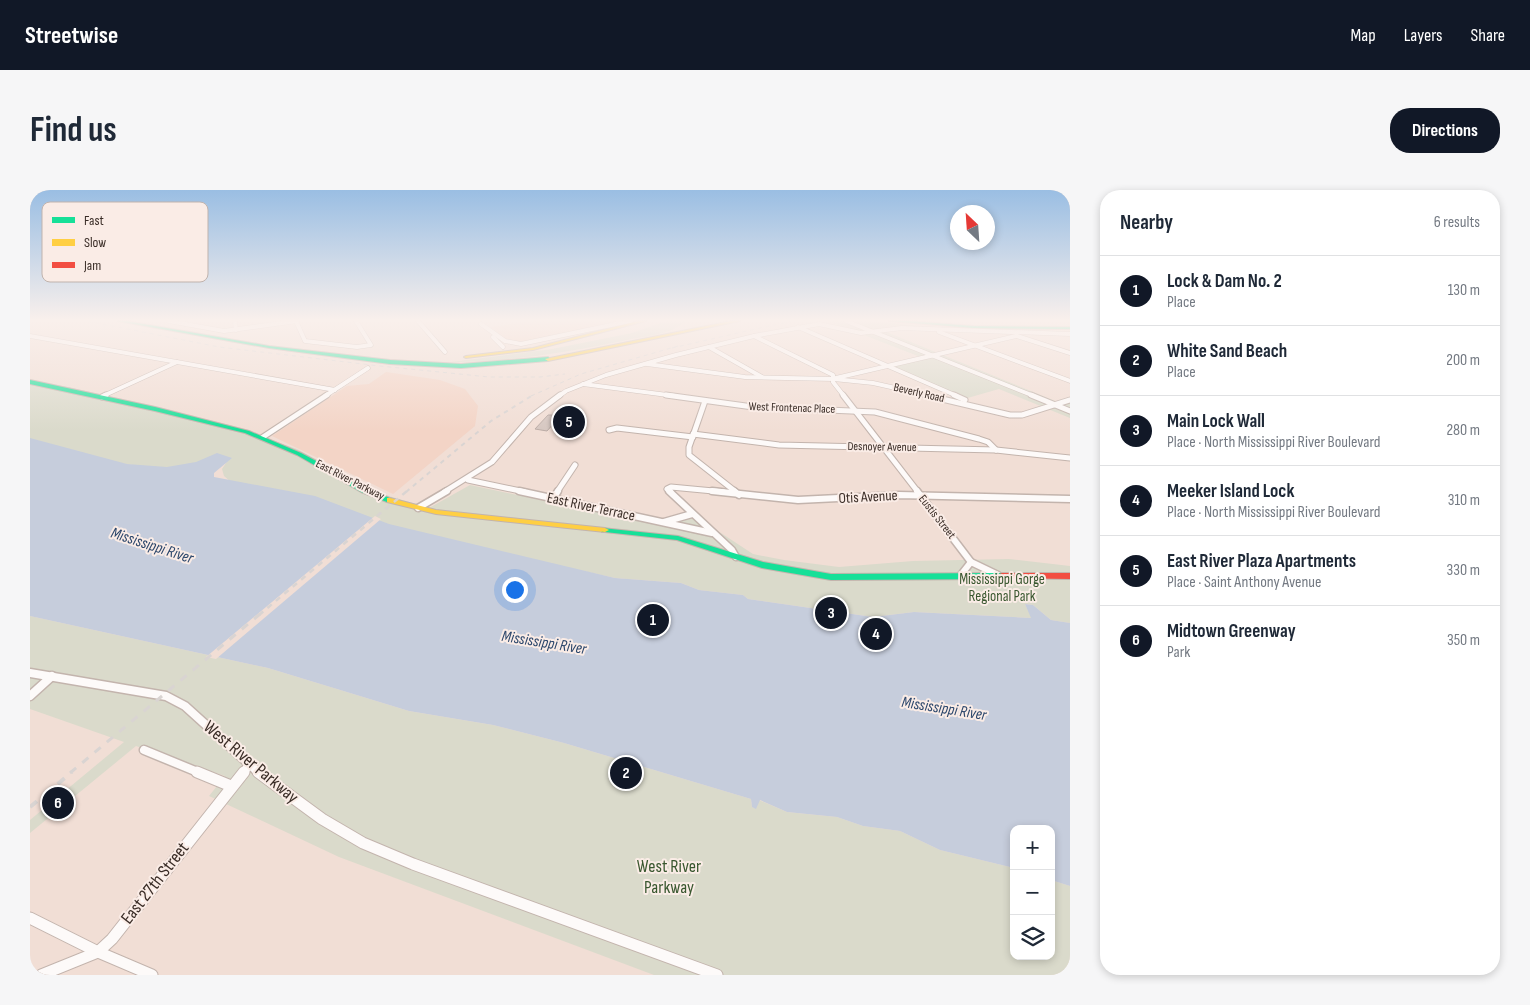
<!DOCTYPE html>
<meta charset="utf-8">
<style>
:root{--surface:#fff;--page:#f6f6f7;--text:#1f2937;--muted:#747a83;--line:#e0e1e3;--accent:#111827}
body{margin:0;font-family:"Sofia Sans Condensed",sans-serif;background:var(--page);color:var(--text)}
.controls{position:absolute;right:15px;bottom:15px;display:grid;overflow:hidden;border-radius:10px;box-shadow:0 2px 8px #0003}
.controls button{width:45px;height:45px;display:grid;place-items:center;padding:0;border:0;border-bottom:1px solid var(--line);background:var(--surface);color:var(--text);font:25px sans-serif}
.compass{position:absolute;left:920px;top:15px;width:45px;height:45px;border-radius:50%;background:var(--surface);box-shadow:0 2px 8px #0003;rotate:335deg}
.you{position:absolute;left:484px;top:399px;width:18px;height:18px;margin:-12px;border:4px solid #fff;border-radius:50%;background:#1a73e8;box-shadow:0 0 0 8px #1a73e833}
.badge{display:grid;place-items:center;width:32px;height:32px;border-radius:50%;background:var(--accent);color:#fff;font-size:16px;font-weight:700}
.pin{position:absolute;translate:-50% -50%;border:2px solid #fff;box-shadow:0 1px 5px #0006}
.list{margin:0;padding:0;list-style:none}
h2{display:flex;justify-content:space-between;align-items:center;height:65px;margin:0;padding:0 20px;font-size:21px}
h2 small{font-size:16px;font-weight:400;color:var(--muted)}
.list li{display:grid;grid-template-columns:32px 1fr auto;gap:15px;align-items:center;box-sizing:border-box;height:70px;padding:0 20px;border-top:1px solid var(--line)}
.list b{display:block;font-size:19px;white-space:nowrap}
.list p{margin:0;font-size:16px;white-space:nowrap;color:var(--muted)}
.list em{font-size:16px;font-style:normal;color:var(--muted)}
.icon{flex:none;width:28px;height:28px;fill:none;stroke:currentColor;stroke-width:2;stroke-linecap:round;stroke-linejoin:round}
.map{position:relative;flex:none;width:1040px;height:785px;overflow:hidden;border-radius:20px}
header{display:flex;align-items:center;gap:30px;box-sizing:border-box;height:70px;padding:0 25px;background:var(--accent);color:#fff}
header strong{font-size:24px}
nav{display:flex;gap:28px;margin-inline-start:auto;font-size:18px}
.intro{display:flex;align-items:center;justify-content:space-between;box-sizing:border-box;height:120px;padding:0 30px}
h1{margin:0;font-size:35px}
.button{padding:12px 22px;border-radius:20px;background:var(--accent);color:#fff;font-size:18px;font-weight:700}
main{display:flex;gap:30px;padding:0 30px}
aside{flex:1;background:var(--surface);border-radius:20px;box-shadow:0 2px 8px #0003}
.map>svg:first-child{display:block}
.built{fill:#f3d4c6}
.green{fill:#dadacb}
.water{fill:#c6cddc}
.pier{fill:#f1ded5}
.building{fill:#d6c7c1;stroke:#bbaca6}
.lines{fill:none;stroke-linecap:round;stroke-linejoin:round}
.street-far4-casing{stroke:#c3b4ad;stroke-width:5}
.street-far3-casing{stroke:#c3b4ad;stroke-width:7}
.street-far2-casing{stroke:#c3b4ad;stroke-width:9}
.street-far1-casing{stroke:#c3b4ad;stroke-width:11}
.street-casing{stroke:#c3b4ad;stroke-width:13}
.fast-casing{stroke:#c3b4ad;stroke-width:2}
.slow-casing{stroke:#c3b4ad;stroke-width:2}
.jam-casing{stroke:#c3b4ad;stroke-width:2}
.street-far4{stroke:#fdfaf9;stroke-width:4}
.street-far3{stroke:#fdfaf9;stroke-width:5}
.street-far2{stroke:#fdfaf9;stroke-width:6}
.street-far1{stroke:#fdfaf9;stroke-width:8}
.street{stroke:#fdfaf9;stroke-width:11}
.fast{fill:#16e098;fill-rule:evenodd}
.slow{fill:#ffcf43;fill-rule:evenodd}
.jam{fill:#f24e42;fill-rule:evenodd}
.rail-far4{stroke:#d9d4d2;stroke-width:1;stroke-dasharray:4 4;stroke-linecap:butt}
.rail-far3{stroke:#d9d4d2;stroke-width:2;stroke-dasharray:4.5 4.5;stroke-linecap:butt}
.rail-far2{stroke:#d9d4d2;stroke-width:2.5;stroke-dasharray:5.5 5.5;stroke-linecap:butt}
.rail-far1{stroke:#d9d4d2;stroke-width:3;stroke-dasharray:8 8;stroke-linecap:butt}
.rail{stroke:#d9d4d2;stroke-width:4;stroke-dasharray:9 9;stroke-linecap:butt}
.labels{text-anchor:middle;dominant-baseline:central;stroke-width:4;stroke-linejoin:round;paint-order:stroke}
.far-street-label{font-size:12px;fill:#3a2d27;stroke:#faece6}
.street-label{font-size:15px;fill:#3a2d27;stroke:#faece6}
.park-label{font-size:15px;fill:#39572f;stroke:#faece6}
.water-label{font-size:16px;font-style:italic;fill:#2b466b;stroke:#faece6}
.near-street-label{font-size:18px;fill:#3a2d27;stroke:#faece6}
.near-park-label{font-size:18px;fill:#39572f;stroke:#faece6}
.key{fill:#faece6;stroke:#c0b3ad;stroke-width:1}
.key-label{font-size:14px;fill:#3a2d27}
</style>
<header>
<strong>Streetwise</strong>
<nav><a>Map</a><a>Layers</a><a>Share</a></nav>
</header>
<div class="intro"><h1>Find us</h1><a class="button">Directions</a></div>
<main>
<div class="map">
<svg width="1040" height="785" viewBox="0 0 1040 785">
<rect width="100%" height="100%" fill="#f1ded5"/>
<!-- built -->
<g class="built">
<polygon points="502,131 594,131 494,153 476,150 461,137"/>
<polygon points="356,182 410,190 435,199 448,216 445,236 363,304 242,246 317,196 339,194"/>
</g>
<!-- green -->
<g class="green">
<path d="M 636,131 L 655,131 C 643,145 614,146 597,150 C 538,162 481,172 421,172 L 522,159 L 602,143 Z"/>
<polygon points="798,131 838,131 927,139 869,137 849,139 1035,215 1040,213 1040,228 969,199 934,209 863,177 893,168"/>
<polygon points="0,194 39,197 199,235 267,259 349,303 399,318 440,295 633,336 661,328 668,328 723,364 754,370 809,377 883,371 979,369 1040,376 1040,433 1021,430 1003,415 995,414 1002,428 884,422 843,427 718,409 713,405 669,400 651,393 585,388 359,338 201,292 194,286 192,279 198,270 131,279 45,267 0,254"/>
<polygon points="0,426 238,478 379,521 463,535 534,553 721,609 722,617 726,618 729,610 757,622 807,627 833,636 870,641 910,660 984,678 984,766 1021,766 1021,690 1040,696 1040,785 624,785 309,667 179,606 195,586 106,556 0,643 0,630 94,552 0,519"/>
</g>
<!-- water -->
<polygon class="water" points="0,248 97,274 137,277 166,272 187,263 202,268 184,283 184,287 285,306 359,334 585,388 651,393 669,400 713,405 718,409 843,427 884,422 1001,428 995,414 1003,415 1021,430 1040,433 1040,696 1021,690 1021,639 984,639 984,678 910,660 870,641 833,636 807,627 757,622 730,610 726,619 722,617 721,609 534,553 463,535 379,521 238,478 0,426"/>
<!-- pier -->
<polygon class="pier" points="345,326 351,329 186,469 176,467"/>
<!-- building -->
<polygon class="building" points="518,225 523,225 551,230 547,236 525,232 517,241 505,239"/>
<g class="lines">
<!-- street-far4 casing -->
<g class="street-far4-casing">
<g id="street-far4">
<polyline points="139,131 194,141 267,131"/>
<polyline points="205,131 206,140"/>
<polyline points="266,131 275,151 327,157 341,155 326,131"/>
<polyline points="388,131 415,162"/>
<polyline points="816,131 1004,206"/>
<polyline points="451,134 475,151 491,154 600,131"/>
<polyline points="768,137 927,206"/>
<polyline points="909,142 1040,191"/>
<polyline points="0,146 305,200"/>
<polyline points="724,146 803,185 803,192 814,206"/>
<polyline points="987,146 1040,163"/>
<polyline points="463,147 473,157"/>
<polyline points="679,157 732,187"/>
<polyline points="617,174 715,187 804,189 843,193 901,206"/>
<polyline points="806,188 986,146"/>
<polyline points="553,194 645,206"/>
<polyline points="73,206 147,172"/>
<polyline points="295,206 338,178"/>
<polyline points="529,206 536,201 576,185 646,165 724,146 789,134 831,143 872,138 1040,144"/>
</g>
</g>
<!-- street-far3 casing -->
<g class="street-far3-casing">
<g id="street-far3">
<polyline points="636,205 723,217 845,222 949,249 958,252 966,260"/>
<polyline points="813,205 888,302"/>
<polyline points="895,205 980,225 992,225 1040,210"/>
<polyline points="924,205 935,210"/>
<polyline points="1001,205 1040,221"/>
<polyline points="72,207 76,205"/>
<polyline points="675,211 659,257 659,265 706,302"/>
<polyline points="579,240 587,238 663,247"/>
<polyline points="663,244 749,255 966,260 1040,268"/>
<polyline points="233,247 297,205"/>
<polyline points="438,290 495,302"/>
<polyline points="414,302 462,272 501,227 530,205"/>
<polyline points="527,302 545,275"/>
<polyline points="641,302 637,299 641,297 694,302"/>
</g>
</g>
<!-- street-far2 casing -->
<g class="street-far2-casing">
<g id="street-far2">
<polyline points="489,301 682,343"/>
<polyline points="639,301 702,360 706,367"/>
<polyline points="682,301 768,310 869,305 1040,309"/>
<polyline points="704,301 709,305"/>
<polyline points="887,301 941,372 968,385"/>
<polyline points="523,309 528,301"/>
<polyline points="388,318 417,301"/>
<polyline points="634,332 662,324"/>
<polyline points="930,386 941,372"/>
</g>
</g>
<!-- street-far1 casing -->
<g class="street-far1-casing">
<g id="street-far1">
<polyline points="0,483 136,506 155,516 229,583"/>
<polyline points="0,506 22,486"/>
<polyline points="114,560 170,583"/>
<polyline points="213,583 219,575"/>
</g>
</g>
<!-- street casing -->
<g class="street-casing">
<g id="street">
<polyline points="167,582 201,596"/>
<polyline points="228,582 292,629 333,653 383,674 687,785"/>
<polyline points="0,728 68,762 122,785"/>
<polyline points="11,785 68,762 82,749 214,582"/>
</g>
</g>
<!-- fast casing -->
<g class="fast-casing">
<g id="fast">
<polygon points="87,131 97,131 239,156 360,170 431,174 518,167 521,169 518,171 431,178 360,174 239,158"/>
<polygon points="859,131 881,131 944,136 1040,137 1040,139 944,138"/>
<polygon points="0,190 125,217 219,241 271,263 337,298 364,310 360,312 357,312 331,302 267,265 215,243 125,221 0,194"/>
<polygon points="572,338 648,346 733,372 801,384 972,383 976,386 972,389 801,390 732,378 647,350 575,342 572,342 571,340"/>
</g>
</g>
<!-- slow casing -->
<g class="slow-casing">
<g id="slow">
<polygon points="608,131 616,131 503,160 436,168 434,167 436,166 503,158"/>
<polygon points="701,131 710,131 518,171 515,169"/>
<polygon points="357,308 360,308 406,320 575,338 579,340 575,342 406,324 357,312"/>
</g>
</g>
<!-- jam casing -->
<g class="jam-casing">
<polygon id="jam" points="972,383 1040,383 1040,389 969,388 968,386 969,384"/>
</g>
<!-- street-far4 -->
<use href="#street-far4" class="street-far4"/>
<!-- street-far3 -->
<use href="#street-far3" class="street-far3"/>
<!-- street-far2 -->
<use href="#street-far2" class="street-far2"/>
<!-- street-far1 -->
<use href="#street-far1" class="street-far1"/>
<!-- street -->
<use href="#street" class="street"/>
<!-- fast -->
<use href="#fast" class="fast"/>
<!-- slow -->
<use href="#slow" class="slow"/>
<!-- jam -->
<use href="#jam" class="jam"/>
<!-- rail-far4 -->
<g class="rail-far4">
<polyline points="57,131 189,157 350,176 459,187 510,187 535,184"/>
<polyline points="642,158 761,131"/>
<polyline points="501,206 551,184 648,156"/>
</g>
<!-- rail-far3 -->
<polyline class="rail-far3" points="376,302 461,231 503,205"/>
<!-- rail-far2 -->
<polyline class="rail-far2" points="229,425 377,301"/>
<!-- rail-far1 -->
<polyline class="rail-far1" points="40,583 230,424"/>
<!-- rail -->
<polyline class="rail" points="0,617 42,582"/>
</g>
<!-- sky -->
<linearGradient id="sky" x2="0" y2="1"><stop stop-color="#9abee3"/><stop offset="0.54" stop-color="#f9f0ec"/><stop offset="1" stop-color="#f9f0ec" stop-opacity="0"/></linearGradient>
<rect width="1040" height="241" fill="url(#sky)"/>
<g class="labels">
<!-- far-street labels -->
<g class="far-street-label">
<text transform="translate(889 203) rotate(13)">Beverly Road</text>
<text transform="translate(762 218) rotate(2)">West Frontenac Place</text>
<text transform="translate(852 257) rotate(1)">Desnoyer Avenue</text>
<text transform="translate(320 290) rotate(27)">East River Parkway</text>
<text transform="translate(907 327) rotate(52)">Eustis Street</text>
</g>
<!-- street labels -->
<g class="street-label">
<text transform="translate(838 307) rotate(-3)">Otis Avenue</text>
<text transform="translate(561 317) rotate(12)">East River Terrace</text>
</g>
<!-- park labels -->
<g class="park-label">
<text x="972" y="389">Mississippi Gorge<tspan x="972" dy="17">Regional Park</tspan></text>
</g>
<!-- water labels -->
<g class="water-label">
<text transform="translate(122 356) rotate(18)">Mississippi River</text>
<text transform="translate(514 453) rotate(9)">Mississippi River</text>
<text transform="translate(914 519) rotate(9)">Mississippi River</text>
</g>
<!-- near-street labels -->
<g class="near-street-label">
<text transform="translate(221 572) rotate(40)">West River Parkway</text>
<text transform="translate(125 693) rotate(-52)">East 27th Street</text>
</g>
<!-- near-park labels -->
<g class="near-park-label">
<text x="639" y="676">West River<tspan x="639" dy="21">Parkway</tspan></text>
</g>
</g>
<!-- legend -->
<rect x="12" y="12" width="166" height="80" rx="8" class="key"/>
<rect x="22" y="27" width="23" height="6" fill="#16e098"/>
<rect x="22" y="49" width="23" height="7" fill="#ffcf43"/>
<rect x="22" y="72" width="23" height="6" fill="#f24e42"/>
<g class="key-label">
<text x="54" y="35">Fast</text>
<text x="54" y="57">Slow</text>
<text x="54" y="80">Jam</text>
</g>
</svg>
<div class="controls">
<button>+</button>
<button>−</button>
<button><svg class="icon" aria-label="layers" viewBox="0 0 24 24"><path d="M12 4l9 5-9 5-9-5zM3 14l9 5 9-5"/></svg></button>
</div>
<svg class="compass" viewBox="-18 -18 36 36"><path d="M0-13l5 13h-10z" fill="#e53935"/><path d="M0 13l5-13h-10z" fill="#747a83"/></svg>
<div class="you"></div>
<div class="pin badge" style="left:623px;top:430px">1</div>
<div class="pin badge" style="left:596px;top:583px">2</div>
<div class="pin badge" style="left:801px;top:423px">3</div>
<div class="pin badge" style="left:846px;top:444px">4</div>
<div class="pin badge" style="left:539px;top:232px">5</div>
<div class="pin badge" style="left:28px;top:613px">6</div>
</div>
<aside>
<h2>Nearby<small>6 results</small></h2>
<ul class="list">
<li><span class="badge">1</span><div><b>Lock &amp; Dam No. 2</b><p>Place</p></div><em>130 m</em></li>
<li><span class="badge">2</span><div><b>White Sand Beach</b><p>Place</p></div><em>200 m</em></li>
<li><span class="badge">3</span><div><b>Main Lock Wall</b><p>Place · North Mississippi River Boulevard</p></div><em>280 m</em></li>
<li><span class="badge">4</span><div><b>Meeker Island Lock</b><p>Place · North Mississippi River Boulevard</p></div><em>310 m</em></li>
<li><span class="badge">5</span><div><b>East River Plaza Apartments</b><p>Place · Saint Anthony Avenue</p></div><em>330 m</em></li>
<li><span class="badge">6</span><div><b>Midtown Greenway</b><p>Park</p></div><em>350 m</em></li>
</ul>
</aside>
</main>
